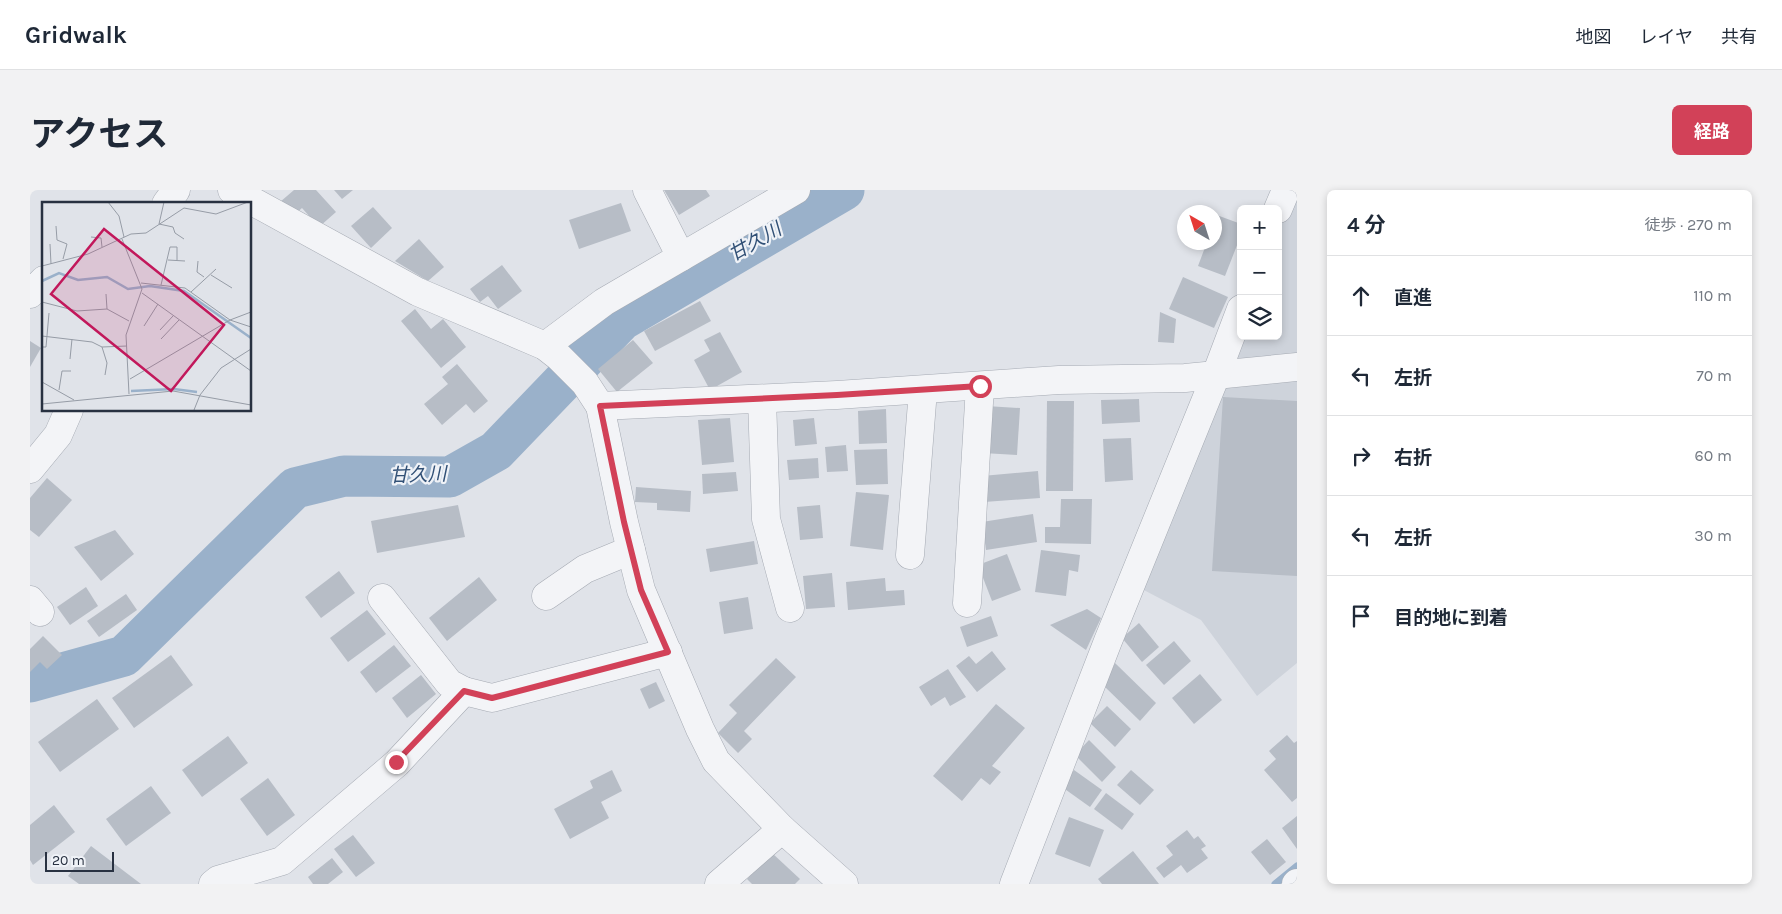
<!DOCTYPE html>
<html lang="ja">
<meta charset="utf-8">
<style>
:root{--surface:#fff;--page:#f2f2f3;--text:#1f2937;--muted:#747a83;--line:#e0e1e3;--accent:#d24158}
body{margin:0;font-family:Karla,"Noto Sans JP",sans-serif;background:var(--page);color:var(--text)}
.controls{position:absolute;right:15px;top:15px;display:grid;overflow:hidden;border-radius:8px;box-shadow:0 2px 8px #0003}
.controls button{width:45px;height:45px;display:grid;place-items:center;padding:0;border:0;border-bottom:1px solid var(--line);background:var(--surface);color:var(--text);font:25px sans-serif}
.compass{position:absolute;left:1147px;top:15px;width:45px;height:45px;border-radius:50%;background:var(--surface);box-shadow:0 2px 8px #0003;rotate:321deg}
.scale{position:absolute;left:15px;bottom:12px;width:69px;box-sizing:border-box;padding-left:5px;border:2px solid #283141;border-top:0;font-size:14px;line-height:18px;white-space:nowrap;color:#283141;-webkit-text-stroke:4px #eff2f7;paint-order:stroke}
.stop{position:absolute;width:15px;height:15px;margin:-11px;border:4px solid #d24158;border-radius:50%;background:#fff}
.stop.end{background:#d24158;border-color:#fff;box-shadow:0 1px 5px #0008}
.list{margin:0;padding:0;list-style:none}
h2{display:flex;justify-content:space-between;align-items:center;height:65px;margin:0;padding:0 20px;font-size:21px}
h2 small{font-size:16px;font-weight:400;color:var(--muted)}
.list li{display:grid;grid-template-columns:32px 1fr auto;gap:15px;align-items:center;box-sizing:border-box;height:80px;padding:0 20px;border-top:1px solid var(--line)}
.list b{display:block;font-size:19px;white-space:nowrap}
.list em{font-size:16px;font-style:normal;color:var(--muted)}
.icon{flex:none;width:28px;height:28px;fill:none;stroke:currentColor;stroke-width:2;stroke-linecap:round;stroke-linejoin:round}
.map{position:relative;flex:none;width:1267px;height:694px;overflow:hidden;border-radius:8px}
header{display:flex;align-items:center;gap:30px;box-sizing:border-box;height:70px;padding:0 25px;background:var(--surface);border-bottom:1px solid var(--line)}
header strong{font-size:24px}
nav{display:flex;gap:28px;margin-inline-start:auto;font-size:18px}
.intro{display:flex;align-items:center;justify-content:space-between;box-sizing:border-box;height:120px;padding:0 30px}
h1{margin:0;font-size:35px}
.button{padding:12px 22px;border-radius:8px;background:var(--accent);color:#fff;font-size:18px;font-weight:700}
main{display:flex;gap:30px;padding:0 30px}
aside{flex:1;background:var(--surface);border-radius:8px;box-shadow:0 2px 8px #0003}
.map>svg:first-child{display:block}
.built{fill:#ced3db}
.lines{fill:none;stroke-linecap:round;stroke-linejoin:round}
.stream{stroke:#9ab1ca;stroke-width:7}
.river{stroke:#9ab1ca;stroke-width:41}
.building{fill:#b7bdc6}
.minor-casing{stroke:#a5aab3;stroke-width:29}
.minor{stroke:#f3f4f7;stroke-width:28}
.route{stroke:#d24158;stroke-width:6}
.labels{text-anchor:middle;dominant-baseline:central;stroke-width:4.5;stroke-linejoin:round;paint-order:stroke}
.water-label{font-size:19px;font-style:italic;fill:#315076;stroke:#eff2f7}
.inset-river{fill:none;stroke:#9ab1ca;stroke-width:2.5}
.inset-road{fill:none;stroke:#969ca6;stroke-width:1}
.view{fill:#c2185b;fill-opacity:0.15;stroke:#c2185b;stroke-width:2.5}
.inset-edge{fill:none;stroke:#283141;stroke-width:2.5}
</style>
<header>
<strong>Gridwalk</strong>
<nav><a>地図</a><a>レイヤ</a><a>共有</a></nav>
</header>
<div class="intro"><h1>アクセス</h1><a class="button">経路</a></div>
<main>
<div class="map">
<svg width="1267" height="694" viewBox="0 0 1267 694">
<rect width="100%" height="100%" fill="#e0e3e9"/>
<!-- built -->
<polygon class="built" points="1267,0 1267,473 1227,506 1171,430 1110,398 1211,146 1248,146 1248,35 1256,14"/>
<g class="lines">
<!-- stream -->
<polyline class="stream" points="1245,694 1267,676"/>
<!-- river -->
<polyline class="river" points="0,492 94,466 265,298 314,286 420,287 466,261 592,130 814,0"/>
</g>
<!-- building -->
<g class="building">
<polygon points="264,0 286,0 306,22 289,37 272,18 263,26 250,12"/>
<polygon points="304,0 323,0 312,9"/>
<polygon points="634,0 676,0 680,6 649,25"/>
<polygon points="591,13 601,41 549,59 539,30"/>
<polygon points="343,17 362,38 341,58 321,36"/>
<polygon points="1184,24 1211,34 1211,45 1195,86 1168,76 1177,52 1184,52"/>
<polygon points="389,49 414,77 398,91 365,71"/>
<polygon points="472,75 492,101 468,119 458,106 450,112 440,99"/>
<polygon points="1153,87 1198,107 1184,138 1139,119"/>
<polygon points="670,111 681,131 625,161 614,141"/>
<polygon points="385,119 401,139 413,129 436,157 411,178 371,131"/>
<polygon points="1130,122 1146,129 1144,153 1128,152"/>
<polygon points="690,142 712,182 680,200 664,170 680,161 674,150"/>
<polygon points="603,150 623,173 587,202 568,179"/>
<polygon points="0,151 11,158 0,177"/>
<polygon points="427,174 458,211 444,223 436,214 412,235 394,214 418,194 412,187"/>
<polygon points="1193,207 1267,211 1267,386 1182,381"/>
<polygon points="1109,209 1110,232 1072,234 1071,210"/>
<polygon points="1017,211 1044,211 1043,301 1016,301"/>
<polygon points="956,216 990,218 987,265 953,263"/>
<polygon points="856,219 857,253 829,254 828,221"/>
<polygon points="700,228 704,272 672,275 668,230"/>
<polygon points="784,228 787,254 765,256 763,230"/>
<polygon points="1101,248 1103,290 1075,292 1073,249"/>
<polygon points="816,255 818,281 797,282 795,257"/>
<polygon points="857,259 858,294 826,295 824,260"/>
<polygon points="788,268 789,288 759,290 757,270"/>
<polygon points="1008,281 1010,308 954,312 952,286"/>
<polygon points="706,282 708,301 673,304 672,284"/>
<polygon points="17,288 42,310 9,347 0,340 0,308"/>
<polygon points="606,297 661,301 660,322 627,320 627,313 605,312"/>
<polygon points="826,302 859,305 853,360 820,356"/>
<polygon points="1031,309 1062,309 1061,354 1015,353 1015,337 1030,337"/>
<polygon points="428,315 435,347 347,363 341,331"/>
<polygon points="790,315 793,348 770,350 767,317"/>
<polygon points="1003,324 1007,352 956,360 952,332"/>
<polygon points="85,340 104,364 71,391 44,357"/>
<polygon points="724,351 728,374 680,382 676,359"/>
<polygon points="1011,360 1050,365 1048,382 1039,380 1036,406 1005,402"/>
<polygon points="977,364 991,400 962,411 948,375"/>
<polygon points="309,381 325,403 291,428 275,407"/>
<polygon points="802,383 805,417 776,419 773,386"/>
<polygon points="449,387 467,410 417,451 399,428"/>
<polygon points="855,388 856,401 874,400 875,415 818,420 816,392"/>
<polygon points="56,397 68,416 40,435 27,417"/>
<polygon points="96,404 107,420 69,447 57,431"/>
<polygon points="718,407 723,439 694,444 689,412"/>
<polygon points="1057,419 1071,428 1056,460 1020,435"/>
<polygon points="337,420 356,444 318,472 300,448"/>
<polygon points="961,426 968,446 937,457 930,437"/>
<polygon points="1109,433 1129,457 1112,472 1092,448"/>
<polygon points="13,446 32,465 17,479 10,472 0,482 0,459"/>
<polygon points="1144,451 1161,471 1134,495 1116,475"/>
<polygon points="364,455 381,476 346,503 330,482"/>
<polygon points="962,461 976,479 947,502 926,476 939,466 946,474"/>
<polygon points="141,465 163,495 104,538 82,508"/>
<polygon points="746,468 766,487 714,541 722,549 708,563 688,543 707,523 699,515"/>
<polygon points="1085,473 1126,513 1110,531 1074,496"/>
<polygon points="918,479 936,507 920,516 915,507 901,516 889,497"/>
<polygon points="1170,484 1192,510 1164,534 1142,508"/>
<polygon points="391,485 406,504 377,528 362,508"/>
<polygon points="626,492 635,511 619,519 610,499"/>
<polygon points="67,509 89,539 30,582 8,552"/>
<polygon points="966,514 995,538 962,576 971,582 960,595 951,588 932,611 903,586"/>
<polygon points="1077,516 1101,539 1085,557 1060,533"/>
<polygon points="1257,545 1264,553 1267,551 1267,608 1262,612 1234,580 1246,569 1239,561"/>
<polygon points="198,546 218,573 172,607 152,580"/>
<polygon points="1059,550 1086,577 1072,592 1045,565"/>
<polygon points="582,580 592,601 571,612 579,628 540,649 524,619 563,598 560,591"/>
<polygon points="1044,580 1072,600 1060,617 1032,597"/>
<polygon points="1101,580 1124,600 1110,615 1087,595"/>
<polygon points="238,588 265,625 237,646 210,609"/>
<polygon points="121,596 141,623 96,656 76,629"/>
<polygon points="1076,603 1104,624 1092,640 1064,619"/>
<polygon points="24,615 45,642 3,675 0,670 0,635"/>
<polygon points="1267,626 1267,659 1252,638"/>
<polygon points="1039,627 1074,640 1060,677 1025,664"/>
<polygon points="1157,640 1164,649 1168,646 1176,656 1171,659 1178,668 1157,683 1151,675 1134,688 1126,678 1143,665 1136,656"/>
<polygon points="323,645 345,673 326,687 304,659"/>
<polygon points="1237,649 1256,672 1240,685 1221,662"/>
<polygon points="61,656 111,694 49,694 38,686"/>
<polygon points="1103,661 1129,694 1072,694 1068,689"/>
<polygon points="742,663 770,689 765,694 722,694 717,689"/>
<polygon points="302,668 313,682 298,694 283,694 278,687"/>
</g>
<g class="lines">
<!-- minor casing -->
<g class="minor-casing">
<g id="minor">
<polyline points="202,0 388,102 515,156 529,167 555,193 570,216 594,332 611,400 670,539 686,571 752,639 814,694"/>
<polyline points="617,0 651,67"/>
<polyline points="136,14 146,0"/>
<polyline points="1248,19 1256,0"/>
<polyline points="0,104 14,90"/>
<polyline points="515,156 574,112 766,0"/>
<polyline points="732,209 736,329 760,418"/>
<polyline points="570,216 807,205 1029,190 1155,188 1267,177"/>
<polyline points="0,279 28,245 39,220"/>
<polyline points="880,365 893,200"/>
<polyline points="516,406 555,379 601,360"/>
<polyline points="352,408 419,493 434,501"/>
<polyline points="0,410 10,422"/>
<polyline points="937,413 950,196"/>
<polyline points="183,694 188,690 252,671 367,573 434,501 462,508 638,462"/>
<polyline points="689,694 752,639"/>
<polyline points="984,694 1078,451 1186,185 1211,119"/>
<polyline points="1266,694 1267,693"/>
</g>
</g>
<!-- minor -->
<use href="#minor" class="minor"/>
</g>
<g class="lines">
<!-- route -->
<polyline class="route" points="366,572 434,501 462,508 638,462 611,400 594,332 570,216 807,205 950,196"/>
</g>
<g class="labels">
<!-- water labels -->
<g class="water-label">
<text transform="translate(725 52) rotate(-30)">甘久川</text>
<text transform="translate(388 285) rotate(-2)">甘久川</text>
</g>
</g>
<!-- overview -->
<g transform="translate(12 12)">
<rect width="209" height="209" fill="#e0e3e9"/>
<path class="inset-river" d="M 0,79 L 17,71 L 36,78 L 65,75 L 86,87 L 108,84 L 142,89 L 209,136M 89,189 L 132,187 L 155,190"/>
<path class="inset-road" d="M 66,0 L 77,14 L 82,35M 122,0 L 117,22 L 131,25 L 133,31 L 142,37M 14,24 L 15,38 L 25,42 L 21,57M 49,35 L 59,36 L 60,45M 80,37 L 100,87 L 84,133 L 87,192M 8,42 L 9,62M 126,58 L 143,59M 156,59 L 155,70 L 162,75M 0,64 L 46,52 L 89,32 L 104,31 L 142,6 L 174,12 L 206,0M 169,73 L 190,86M 99,81 L 143,86 L 188,118 L 209,125M 119,83 L 128,45 L 135,45 L 135,58M 149,90 L 174,67M 100,91 L 209,169M 64,92 L 65,107M 0,100 L 35,109 L 65,107 L 87,119M 102,124 L 116,102M 118,128 L 131,114M 0,134 L 50,140 L 60,145 L 85,144M 119,137 L 137,118M 0,145 L 4,145 L 7,111M 60,145 L 65,161 L 63,173M 28,157 L 30,137M 88,177 L 188,118 L 209,110M 0,180 L 32,198M 17,188 L 20,169 L 29,169M 0,202 L 131,189 L 209,203M 152,208 L 158,193 L 179,166 L 209,147"/>
<path class="view" d="M 62,27 L 182,123 L 129,189 L 9,92 Z"/>
<rect width="209" height="209" class="inset-edge"/>
</g>
</svg>
<div class="controls">
<button>+</button>
<button>−</button>
<button><svg class="icon" aria-label="layers" viewBox="0 0 24 24"><path d="M12 4l9 5-9 5-9-5zM3 14l9 5 9-5"/></svg></button>
</div>
<svg class="compass" viewBox="-18 -18 36 36"><path d="M0-13l5 13h-10z" fill="#e53935"/><path d="M0 13l5-13h-10z" fill="#747a83"/></svg>
<div class="scale">20 m</div>
<div class="stop" style="left:950px;top:196px"></div>
<div class="stop end" style="left:366px;top:572px"></div>
</div>
<aside>
<h2>4 分<small>徒歩 · 270 m</small></h2>
<ul class="list">
<li><svg class="icon" aria-label="ahead" viewBox="0 0 24 24"><path d="M12 20V5M6 11l6-6 6 6"/></svg><div><b>直進</b></div><em>110 m</em></li>
<li><svg class="icon" aria-label="left" viewBox="0 0 24 24"><path d="M17 20v-9H6M10 6l-5 5 5 5"/></svg><div><b>左折</b></div><em>70 m</em></li>
<li><svg class="icon" aria-label="right" viewBox="0 0 24 24"><path d="M7 20v-9h11M14 6l5 5-5 5"/></svg><div><b>右折</b></div><em>60 m</em></li>
<li><svg class="icon" aria-label="left" viewBox="0 0 24 24"><path d="M17 20v-9H6M10 6l-5 5 5 5"/></svg><div><b>左折</b></div><em>30 m</em></li>
<li><svg class="icon" aria-label="arrive" viewBox="0 0 24 24"><path d="M6 21V4h12l-3 4 3 4H6"/></svg><div><b>目的地に到着</b></div></li>
</ul>
</aside>
</main>
